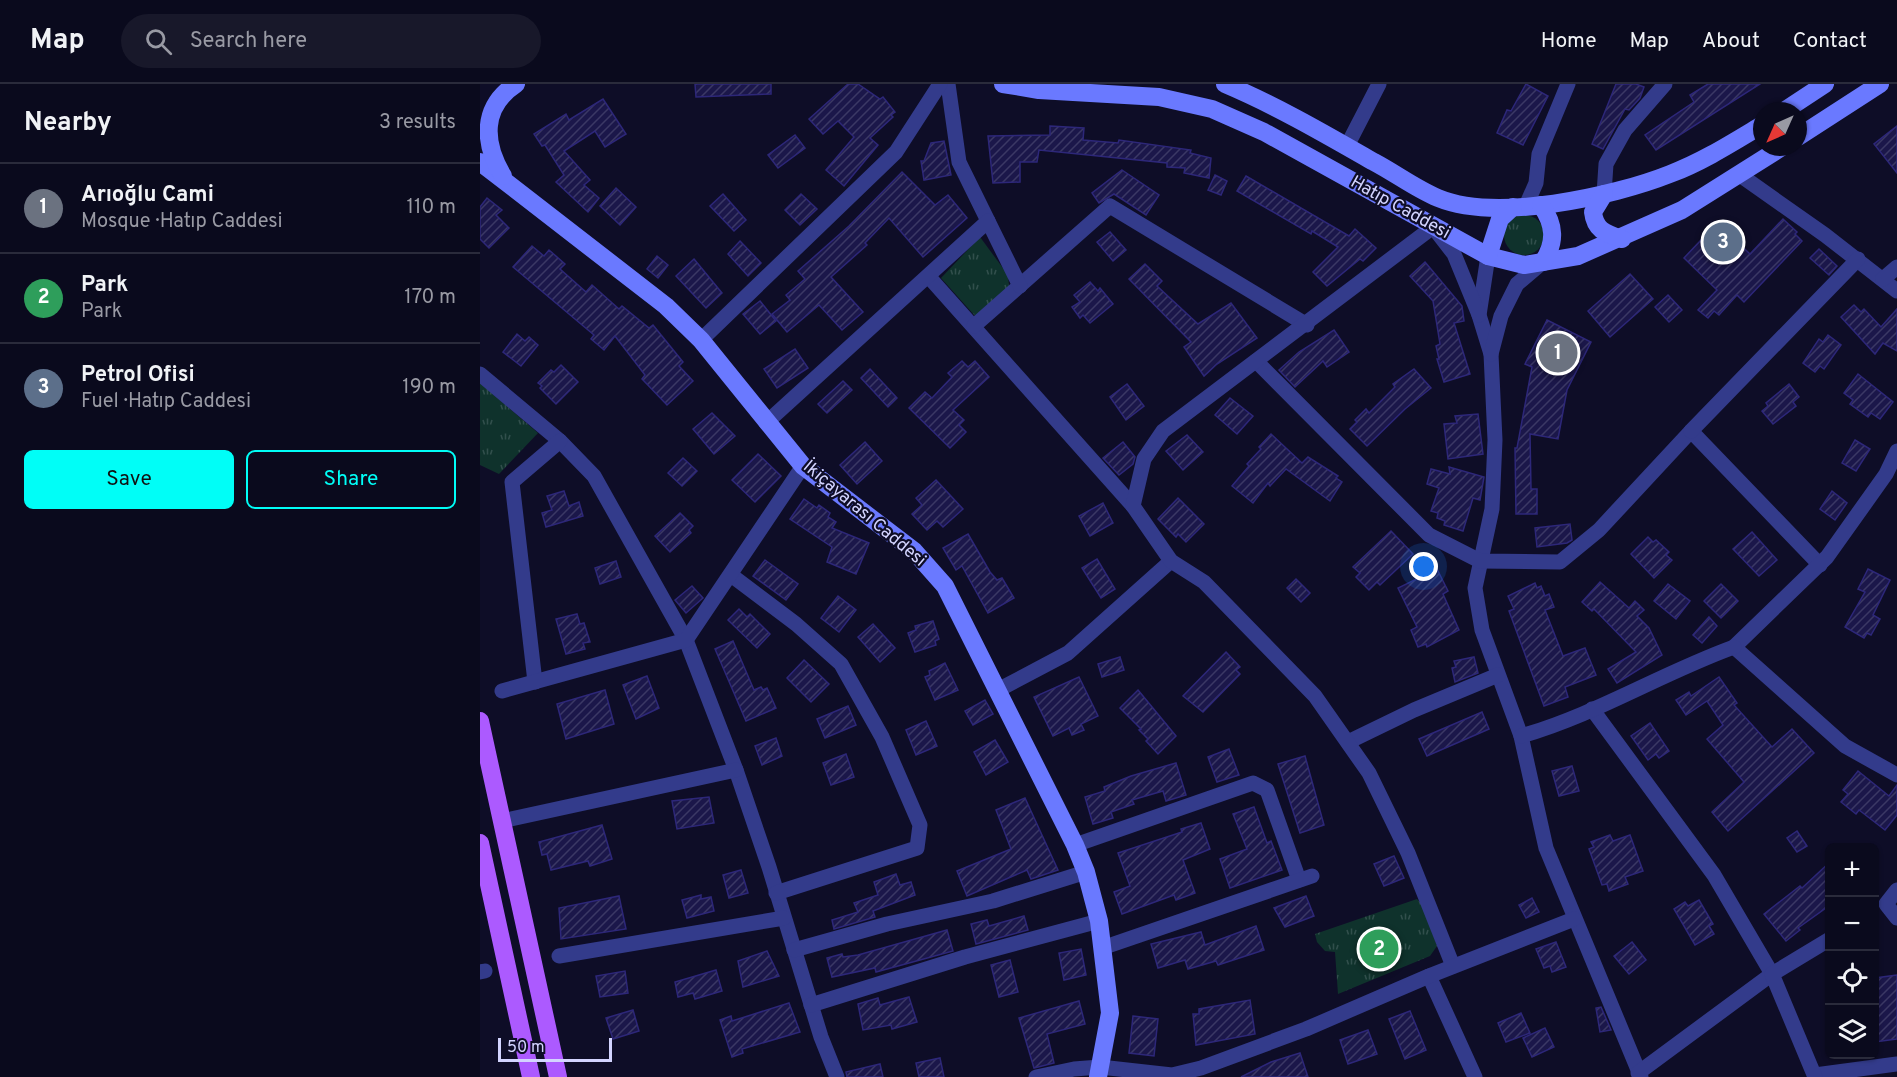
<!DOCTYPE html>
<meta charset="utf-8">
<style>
:root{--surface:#0a0a1d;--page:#18182a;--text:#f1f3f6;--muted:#999aa4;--line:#2a2b3b;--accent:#00fef7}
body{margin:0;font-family:Overpass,sans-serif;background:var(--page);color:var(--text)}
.controls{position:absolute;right:18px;bottom:18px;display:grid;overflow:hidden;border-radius:9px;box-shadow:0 2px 4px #0004}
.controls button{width:54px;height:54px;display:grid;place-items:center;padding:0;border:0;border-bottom:2px solid var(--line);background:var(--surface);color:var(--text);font:30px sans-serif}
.compass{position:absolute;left:1273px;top:18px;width:54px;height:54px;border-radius:50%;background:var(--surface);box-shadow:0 2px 4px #0004;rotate:225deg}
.scale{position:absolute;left:18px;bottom:15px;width:114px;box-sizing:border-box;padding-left:6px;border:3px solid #d3d4ff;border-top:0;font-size:16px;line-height:21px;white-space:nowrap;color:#d3d4ff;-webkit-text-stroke:4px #0e0d27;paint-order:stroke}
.you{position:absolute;left:944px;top:483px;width:21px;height:21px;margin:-15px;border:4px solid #fff;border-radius:50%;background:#1a73e8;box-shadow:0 0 0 9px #1a73e833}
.badge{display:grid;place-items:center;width:39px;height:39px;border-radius:50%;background:var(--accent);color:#fff;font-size:20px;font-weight:700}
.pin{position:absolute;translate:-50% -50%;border:3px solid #fff;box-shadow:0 2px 6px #0006}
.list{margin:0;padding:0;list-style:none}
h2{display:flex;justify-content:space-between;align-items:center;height:78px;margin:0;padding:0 24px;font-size:26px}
h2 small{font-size:20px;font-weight:400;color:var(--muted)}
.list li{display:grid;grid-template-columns:39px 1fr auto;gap:18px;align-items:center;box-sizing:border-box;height:90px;padding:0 24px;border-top:2px solid var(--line)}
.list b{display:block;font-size:22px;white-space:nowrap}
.list p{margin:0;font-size:20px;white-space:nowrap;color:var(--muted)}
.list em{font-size:20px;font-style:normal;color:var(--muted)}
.actions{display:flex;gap:12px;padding:18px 24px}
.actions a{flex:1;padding:14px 0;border:2px solid var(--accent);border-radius:9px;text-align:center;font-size:21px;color:var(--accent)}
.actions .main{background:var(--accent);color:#111}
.icon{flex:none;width:33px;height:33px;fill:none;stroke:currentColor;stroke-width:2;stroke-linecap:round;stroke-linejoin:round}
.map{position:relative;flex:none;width:1417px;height:993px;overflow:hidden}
header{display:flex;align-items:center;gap:36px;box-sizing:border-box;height:84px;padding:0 30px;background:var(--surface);border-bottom:2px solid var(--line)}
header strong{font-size:28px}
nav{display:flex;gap:33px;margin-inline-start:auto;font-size:21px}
.search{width:420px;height:54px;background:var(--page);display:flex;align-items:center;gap:15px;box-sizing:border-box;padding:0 21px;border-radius:33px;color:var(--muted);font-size:22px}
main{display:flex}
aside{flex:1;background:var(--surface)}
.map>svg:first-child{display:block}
.grass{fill:url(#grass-tufts)}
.building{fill:url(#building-hatch);stroke:#2d2779;stroke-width:1.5}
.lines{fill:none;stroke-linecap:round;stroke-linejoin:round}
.street{stroke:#333b8b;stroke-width:15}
.secondary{stroke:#6a79ff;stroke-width:18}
.primary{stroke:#ac5aff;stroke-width:18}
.labels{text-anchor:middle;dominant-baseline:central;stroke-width:4.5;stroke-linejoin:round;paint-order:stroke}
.street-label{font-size:18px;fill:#d3d4ff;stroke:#0e0d27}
</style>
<header>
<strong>Map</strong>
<div class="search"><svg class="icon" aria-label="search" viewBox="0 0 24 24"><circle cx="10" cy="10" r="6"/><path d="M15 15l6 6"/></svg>Search here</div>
<nav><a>Home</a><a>Map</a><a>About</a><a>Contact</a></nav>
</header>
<main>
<aside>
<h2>Nearby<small>3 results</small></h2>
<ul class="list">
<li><span class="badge" style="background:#6b7280">1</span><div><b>Arıoğlu Cami</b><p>Mosque · Hatıp Caddesi</p></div><em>110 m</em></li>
<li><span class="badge" style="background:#2e9e5b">2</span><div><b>Park</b><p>Park</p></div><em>170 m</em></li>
<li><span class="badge" style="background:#5c6f8a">3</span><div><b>Petrol Ofisi</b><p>Fuel · Hatıp Caddesi</p></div><em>190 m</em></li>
</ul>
<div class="actions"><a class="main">Save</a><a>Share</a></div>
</aside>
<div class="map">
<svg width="1417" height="993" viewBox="0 0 1417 993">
<defs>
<pattern id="grass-tufts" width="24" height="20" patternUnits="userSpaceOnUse" patternTransform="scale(1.5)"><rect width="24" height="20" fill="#0f322c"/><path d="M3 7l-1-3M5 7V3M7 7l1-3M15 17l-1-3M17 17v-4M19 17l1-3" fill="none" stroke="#314f4c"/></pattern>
<pattern id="building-hatch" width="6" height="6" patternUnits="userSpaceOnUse" patternTransform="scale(1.5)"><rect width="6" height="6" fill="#1b174a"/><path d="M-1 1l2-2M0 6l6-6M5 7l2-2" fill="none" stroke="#3b3865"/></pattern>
</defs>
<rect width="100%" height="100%" fill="#0e0d27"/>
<!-- grass -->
<g class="grass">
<circle cx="1044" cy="151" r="20"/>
<polygon points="500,153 528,191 529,203 496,233 461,194"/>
<polygon points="0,299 58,349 19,390 0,381"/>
<polygon points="937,815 943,822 957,862 950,872 858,910 855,868 845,867 837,858 835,850"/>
</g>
<!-- building -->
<g class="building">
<polygon points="215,0 291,0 291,10 216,13"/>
<polygon points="368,0 378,0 400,15 403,13 415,28 411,31 413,33 390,54 398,61 364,102 346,86 374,53 358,37 343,50 329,35"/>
<polygon points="1046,0 1068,12 1043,61 1017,49 1027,26 1031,27"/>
<polygon points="1136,0 1156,0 1164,3 1160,14 1149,26 1145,25 1123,65 1112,60"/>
<polygon points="1228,0 1280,0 1176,66 1165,51 1214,18 1210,11"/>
<polygon points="123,15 146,50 125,63 115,47 84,67 110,96 104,101 119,114 108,128 76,98 84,91 65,61 62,62 54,50 86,30 89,36"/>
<polygon points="570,42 604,44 603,56 638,59 639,56 711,66 710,69 731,74 729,94 704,89 705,84 687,83 687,79 559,66 557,78 540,78 540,98 513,99 508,52 570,51"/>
<polygon points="1417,42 1417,89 1394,60"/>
<polygon points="315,51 325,64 298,84 288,71"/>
<polygon points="464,57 471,91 444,96 441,77 444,77 451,59"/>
<polygon points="642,86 679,111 666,131 634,110 619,119 612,109"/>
<polygon points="422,88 455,121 468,111 487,134 443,173 409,134 385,159 387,161 351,193 383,228 362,246 339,221 307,248 292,230 310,216 306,211 325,195 318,187 369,142"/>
<polygon points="735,91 747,97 741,111 728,106"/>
<polygon points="766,92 869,152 875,145 896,164 883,177 880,175 847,202 833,188 858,163 832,147 831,150 757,107"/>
<polygon points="136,104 156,123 140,141 120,122"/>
<polygon points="243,110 266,136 254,147 230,122"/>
<polygon points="321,110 337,125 320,141 305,126"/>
<polygon points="7,114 22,126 16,131 29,144 9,164 0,155 0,123"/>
<polygon points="1303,135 1317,148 1315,150 1322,157 1264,218 1257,211 1239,231 1234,227 1228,234 1218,226 1237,206 1204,174 1237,139 1270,170"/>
<polygon points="630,148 646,166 633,177 617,158"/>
<polygon points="260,157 281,179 268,192 248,170"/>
<polygon points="52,162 64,172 69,166 85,180 80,185 106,208 112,201 139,225 142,222 169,244 173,241 203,278 199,282 213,297 187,321 162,295 165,291 135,252 124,266 111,255 114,251 33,183"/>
<polygon points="1339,165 1357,182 1349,191 1330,174"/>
<polygon points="177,172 188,181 178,194 167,185"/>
<polygon points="214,175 242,209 226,224 196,192"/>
<polygon points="945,178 982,222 984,237 974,239 990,290 964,298 957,275 959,275 956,262 960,260 953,217 930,192"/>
<polygon points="665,180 682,197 677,202 718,240 751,219 777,254 737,280 724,292 704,263 711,258 649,195"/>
<polygon points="1150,190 1173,215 1130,253 1108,227"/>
<polygon points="610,198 618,207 620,204 633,220 610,239 603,231 600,234 592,223 600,218 594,211"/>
<polygon points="1188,211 1202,226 1189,238 1175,223"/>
<polygon points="280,217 296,237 280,250 263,230"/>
<polygon points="1374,221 1381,228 1384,225 1401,243 1417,225 1417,267 1403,259 1395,270 1361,233"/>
<polygon points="1067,236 1111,258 1087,306 1078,355 1050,350 1051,405 1057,405 1057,430 1036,430 1035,364 1037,364 1052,283 1045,280"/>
<polygon points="854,246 869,268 847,283 843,277 815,303 799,286 819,268"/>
<polygon points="37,250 45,257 49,253 58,261 41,282 23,268"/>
<polygon points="1348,251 1361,261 1344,285 1340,282 1335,288 1323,279 1339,255 1343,258"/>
<polygon points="315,265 328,284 297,304 284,285"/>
<polygon points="482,277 488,283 495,277 509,293 473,326 484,336 479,341 486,348 470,364 429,324 445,308 452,314 472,293 468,289"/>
<polygon points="81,281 98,298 76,320 60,304 62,302 58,299 71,286 74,288"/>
<polygon points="390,285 417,314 408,323 381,294"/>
<polygon points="934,285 951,304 925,325 887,362 870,345 877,338 875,336 886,325 889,329 915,303 913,300"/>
<polygon points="1378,290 1413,318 1400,335 1391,329 1388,333 1370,320 1373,316 1364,309"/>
<polygon points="363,297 372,306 347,329 338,320"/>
<polygon points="647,300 664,322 646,336 630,313"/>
<polygon points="1309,300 1319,313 1313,318 1316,322 1293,340 1282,327 1288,322 1286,319"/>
<polygon points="750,314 773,332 757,350 735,331"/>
<polygon points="232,329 255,352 234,370 213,345"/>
<polygon points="998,330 1003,370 968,375 964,340 977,339 975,332"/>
<polygon points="791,350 822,379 828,373 858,392 856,394 862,398 850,417 806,385 790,402 788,399 773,419 752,402 769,382 767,380 781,365 779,363"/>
<polygon points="707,351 723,368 703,386 686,367"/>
<polygon points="1375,356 1390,365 1376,387 1362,379"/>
<polygon points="385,358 402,377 377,400 360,381"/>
<polygon points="643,358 655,373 653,380 639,391 623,374"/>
<polygon points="278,370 301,392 275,418 252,396"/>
<polygon points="203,374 217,387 202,402 188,389"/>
<polygon points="969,383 1004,393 1000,416 993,414 983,447 964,441 965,437 957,434 958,429 951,427 959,404 947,400 951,385 970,390"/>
<polygon points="456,396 483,425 463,443 457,437 447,446 432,430 442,421 436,414"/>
<polygon points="84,407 89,422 99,418 103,432 66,443 62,429 72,426 67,412"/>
<polygon points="1352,407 1367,419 1355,436 1340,425"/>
<polygon points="698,414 724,440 706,458 698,450 696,453 678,435"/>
<polygon points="324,415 337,424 339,421 350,429 348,433 356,438 352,444 389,459 376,490 347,478 352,463 310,435"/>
<polygon points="623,419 633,439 610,452 599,432"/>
<polygon points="200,429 213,442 209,446 211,449 190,468 175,452"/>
<polygon points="1090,440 1092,456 1087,459 1057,463 1055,444"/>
<polygon points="911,447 933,470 900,501 897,498 889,506 876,493 880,489 873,483"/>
<polygon points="1272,448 1297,476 1279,492 1253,465"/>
<polygon points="488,450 510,488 517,496 522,494 534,514 508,529 482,482 476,486 463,464"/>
<polygon points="1168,453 1173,458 1176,456 1189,468 1186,471 1192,476 1174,494 1151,470"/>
<polygon points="617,475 635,505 621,514 602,484"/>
<polygon points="285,476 318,500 306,516 273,492"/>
<polygon points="136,477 141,493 120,500 115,484"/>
<polygon points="957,485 968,507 963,510 979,546 947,563 946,560 938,563 931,546 937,543 918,504"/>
<polygon points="1388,485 1410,496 1393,531 1400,535 1391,551 1387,549 1384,554 1365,543 1385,508 1378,505"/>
<polygon points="816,495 830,509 821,518 807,504"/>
<polygon points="1120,498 1149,524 1155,517 1164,526 1157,532 1169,544 1182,571 1137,599 1128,585 1156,568 1114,525 1112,527 1102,518"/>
<polygon points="1055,499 1057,504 1061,502 1065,512 1069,510 1074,523 1065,526 1083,572 1105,564 1116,591 1085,603 1088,613 1064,622 1029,527 1034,525 1028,512"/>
<polygon points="1188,500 1210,517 1196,535 1174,517"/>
<polygon points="1241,500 1258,517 1241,534 1224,517"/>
<polygon points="212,502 223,514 206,529 195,516"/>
<polygon points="358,512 376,526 359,548 341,534"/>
<polygon points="259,525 267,533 270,530 290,550 277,564 248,536"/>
<polygon points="97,530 100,540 104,539 110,558 103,559 105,565 86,570 76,535"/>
<polygon points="1229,533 1237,542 1222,559 1213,551"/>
<polygon points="453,537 459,555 455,557 456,561 435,568 428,549 436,546 435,542"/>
<polygon points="393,540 415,564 400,578 378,553"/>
<polygon points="253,557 274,606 281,603 283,606 287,604 296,624 266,637 235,565"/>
<polygon points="746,568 760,583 756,586 760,590 723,628 703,612"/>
<polygon points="640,573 644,586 622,593 618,580"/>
<polygon points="994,573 998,589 975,598 972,584 976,583 974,577"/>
<polygon points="324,576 349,600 331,618 307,594"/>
<polygon points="465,579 478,606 455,616 445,593 450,591 449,587"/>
<polygon points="167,592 179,624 156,635 143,601"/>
<polygon points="599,593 618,632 601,640 604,646 592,651 589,644 573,652 554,613"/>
<polygon points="1239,593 1257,619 1254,621 1292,663 1312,645 1334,669 1248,747 1232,728 1264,698 1227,655 1243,641 1227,617 1206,631 1196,616 1209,608 1211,612"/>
<polygon points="125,606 134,640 86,655 77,620"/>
<polygon points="658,606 696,652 678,670 666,657 668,655 659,646 661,645 640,624"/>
<polygon points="505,616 513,630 493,641 485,627"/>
<polygon points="368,622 376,641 345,654 337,635"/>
<polygon points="1002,628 1009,645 947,672 939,655"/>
<polygon points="446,637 457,662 436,671 426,646"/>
<polygon points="1170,639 1189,667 1179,674 1176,670 1168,676 1151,652"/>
<polygon points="296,654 302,672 282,681 275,662"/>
<polygon points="515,656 528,678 506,691 494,668"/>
<polygon points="749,665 759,691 737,698 728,673"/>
<polygon points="366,670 374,693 351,701 343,679"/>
<polygon points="825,672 844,741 820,749 798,680"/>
<polygon points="696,679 706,711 686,717 683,707 652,716 654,720 631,728 633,734 613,740 605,713 625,707 624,703 651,692"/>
<polygon points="1092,682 1099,707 1079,712 1072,687"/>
<polygon points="1378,687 1409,712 1417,701 1417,731 1405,746 1379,726 1376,730 1361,718 1368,710 1363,706"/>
<polygon points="229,713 234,739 197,745 192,717"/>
<polygon points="545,714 578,786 551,795 547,786 487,812 477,787 531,765 516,726"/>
<polygon points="774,723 787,759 791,757 802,786 750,804 740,775 767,765 753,730"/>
<polygon points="721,739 730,765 703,776 715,809 696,816 694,811 642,830 634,808 650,802 638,769 702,748 701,745"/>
<polygon points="122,741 132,775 110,782 108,777 71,786 67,770 62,771 59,758"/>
<polygon points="1317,747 1327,762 1317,768 1307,754"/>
<polygon points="1130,751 1133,757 1150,751 1163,787 1145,793 1148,800 1129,807 1127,800 1122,801 1109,765 1114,763 1111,758"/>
<polygon points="914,772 924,794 904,802 894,780"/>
<polygon points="1350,778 1350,821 1318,844 1320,846 1306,857 1284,830 1320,802 1322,804"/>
<polygon points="261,786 268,809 249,814 243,791"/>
<polygon points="416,790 420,801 431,798 435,811 393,827 395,833 354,845 352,836 378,828 374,819 398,811 394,798"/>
<polygon points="221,811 221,815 231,813 234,827 207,834 202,816"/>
<polygon points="139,812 146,845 81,855 79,824"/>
<polygon points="826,812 834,832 805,843 794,824"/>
<polygon points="1052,814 1059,828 1046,834 1039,821"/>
<polygon points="1219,816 1233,840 1229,842 1234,850 1215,861 1194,825 1205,818 1208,822"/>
<polygon points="544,832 548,846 496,860 491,840 507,836 509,842"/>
<polygon points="776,842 784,866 738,881 736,877 708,885 705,876 678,884 671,860 721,848 725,861"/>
<polygon points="467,846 473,867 396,888 395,884 352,893 347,874 362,870 363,873 378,871"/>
<polygon points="1076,858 1086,883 1072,888 1070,882 1064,884 1056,865"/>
<polygon points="1152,858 1166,876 1149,890 1134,872"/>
<polygon points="601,865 606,891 584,896 579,869"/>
<polygon points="287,867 299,892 263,903 258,877"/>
<polygon points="530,876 538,908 519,913 511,881"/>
<polygon points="236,886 242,907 215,915 213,909 198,913 195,898"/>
<polygon points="145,887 148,909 120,913 116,892"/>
<polygon points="1417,891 1417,955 1395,958 1395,894"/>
<polygon points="429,913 437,938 412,945 411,941 383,946 378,920 398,914 400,921"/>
<polygon points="770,916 775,950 716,961 713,930 719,930 719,925"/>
<polygon points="599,917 605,940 567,950 574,979 554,984 539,934"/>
<polygon points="309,919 320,948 262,965 263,969 252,973 240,936 251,932 252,937"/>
<polygon points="1121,923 1131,946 1120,948 1116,924"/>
<polygon points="153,926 159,947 133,955 126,934"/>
<polygon points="930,927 946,966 925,975 909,935"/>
<polygon points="1041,929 1050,949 1026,958 1018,939"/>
<polygon points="653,932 678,935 674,972 649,969"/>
<polygon points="1065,944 1074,963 1052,973 1043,954"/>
<polygon points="888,946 897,970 868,980 860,956"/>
<polygon points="820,969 828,993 761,993 791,978"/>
<polygon points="460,974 464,993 439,993 436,979"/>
<polygon points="400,980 403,993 367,993 366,988"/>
</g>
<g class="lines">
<!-- street -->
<g class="street">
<polyline points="468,0 479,78 508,137"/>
<polyline points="867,62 899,0"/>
<polyline points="1260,91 1345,151 1417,207"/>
<polyline points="1124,110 1126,80 1145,46 1185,0"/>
<polyline points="1045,124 1056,99 1059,70 1088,0"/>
<polyline points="1008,172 999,231 1011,270 1015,356 1012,425 995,504 1002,546 1041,652 1066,764 1161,993"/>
<polyline points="449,193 653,422"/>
<polyline points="1403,195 1417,183"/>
<polyline points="494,242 630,122 827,241"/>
<polyline points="221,256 416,68 460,0"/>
<polyline points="1011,270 1021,232 1037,200 1063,178"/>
<polyline points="776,277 949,451 1000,477 1080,478 1119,446 1211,347 1340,481"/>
<polyline points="0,290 80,357 114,392 206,556 256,686 289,783 341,953 357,993"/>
<polyline points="286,339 508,137 540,202"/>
<polyline points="1211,347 1378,175"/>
<polyline points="1417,367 1406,390 1347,473 1254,563 1365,662 1417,691"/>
<polyline points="251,491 316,540 361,580 402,653 440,741 437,764 296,809"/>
<polyline points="55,598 32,398 80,357"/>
<polyline points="518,606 588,569 691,477"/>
<polyline points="22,607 206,556 323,382"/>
<polyline points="1112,625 1234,791 1292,890 1158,989"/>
<path d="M 1041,652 C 1115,631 1182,589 1254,563"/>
<polyline points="868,658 934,626 1018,591"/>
<polyline points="22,737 256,686"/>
<polyline points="595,761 773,699 787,706 819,796"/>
<polyline points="1417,806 1406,820 1417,834"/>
<polyline points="622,864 832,792"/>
<polyline points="314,866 407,840 513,817 606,788"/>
<polyline points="79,872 304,834"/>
<polyline points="973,882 928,769 889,689 835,612 724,498 691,477 653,422 664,375 683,347 953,143 974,170 999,231"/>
<polyline points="0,888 5,887"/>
<polyline points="949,892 995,993"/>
<polyline points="331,921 485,873 619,837"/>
<polyline points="1335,991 1417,980"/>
<polyline points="556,993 594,985 620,983 692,991 721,984 826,945 949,892 1094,835"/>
<polyline points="1335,993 1292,890 1350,855"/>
</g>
<!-- secondary -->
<g class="secondary">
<polyline points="523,0 559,6 679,13 732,25 784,48 1008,172 1044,181 1098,172 1202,126 1302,63"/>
<path d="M 745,0 C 797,22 845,50 894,78 C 915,89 936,105 958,114 C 1016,138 1132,113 1190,90 C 1222,78 1252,59 1282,41"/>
<polyline points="1304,27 1345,0"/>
<polyline points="1318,53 1400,0"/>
<polyline points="0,78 186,222 221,256 323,382 434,467 465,502 595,761 606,788 619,837 630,929 618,993"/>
<path d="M 23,92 C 3,59 1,23 36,0"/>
<path d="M 1124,110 L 1113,128 C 1115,146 1125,149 1142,155"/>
<path d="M 1061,121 C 1075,141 1076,158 1063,178"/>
<polyline points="1008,172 1020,135 1033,123"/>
</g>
<!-- primary -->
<g class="primary">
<polyline points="0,637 78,993"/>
<polyline points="0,759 51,993"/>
</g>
</g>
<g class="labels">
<!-- street labels -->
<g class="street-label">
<text transform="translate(920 124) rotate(29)">Hatıp Caddesi</text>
<text transform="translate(384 430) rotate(40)">İkiçayarası Caddesi</text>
</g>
</g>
</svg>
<div class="controls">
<button>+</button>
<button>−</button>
<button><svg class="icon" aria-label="locate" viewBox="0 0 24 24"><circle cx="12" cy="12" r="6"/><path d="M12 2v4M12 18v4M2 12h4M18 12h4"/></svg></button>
<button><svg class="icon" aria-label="layers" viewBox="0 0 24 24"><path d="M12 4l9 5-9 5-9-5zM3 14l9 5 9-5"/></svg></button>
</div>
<svg class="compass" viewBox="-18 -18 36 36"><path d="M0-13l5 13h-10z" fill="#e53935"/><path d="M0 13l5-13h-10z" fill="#999aa4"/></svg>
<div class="scale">50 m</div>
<div class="you"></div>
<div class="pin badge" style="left:1078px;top:269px;background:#6b7280">1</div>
<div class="pin badge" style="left:899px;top:865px;background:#2e9e5b">2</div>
<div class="pin badge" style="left:1243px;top:158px;background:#5c6f8a">3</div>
</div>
</main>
